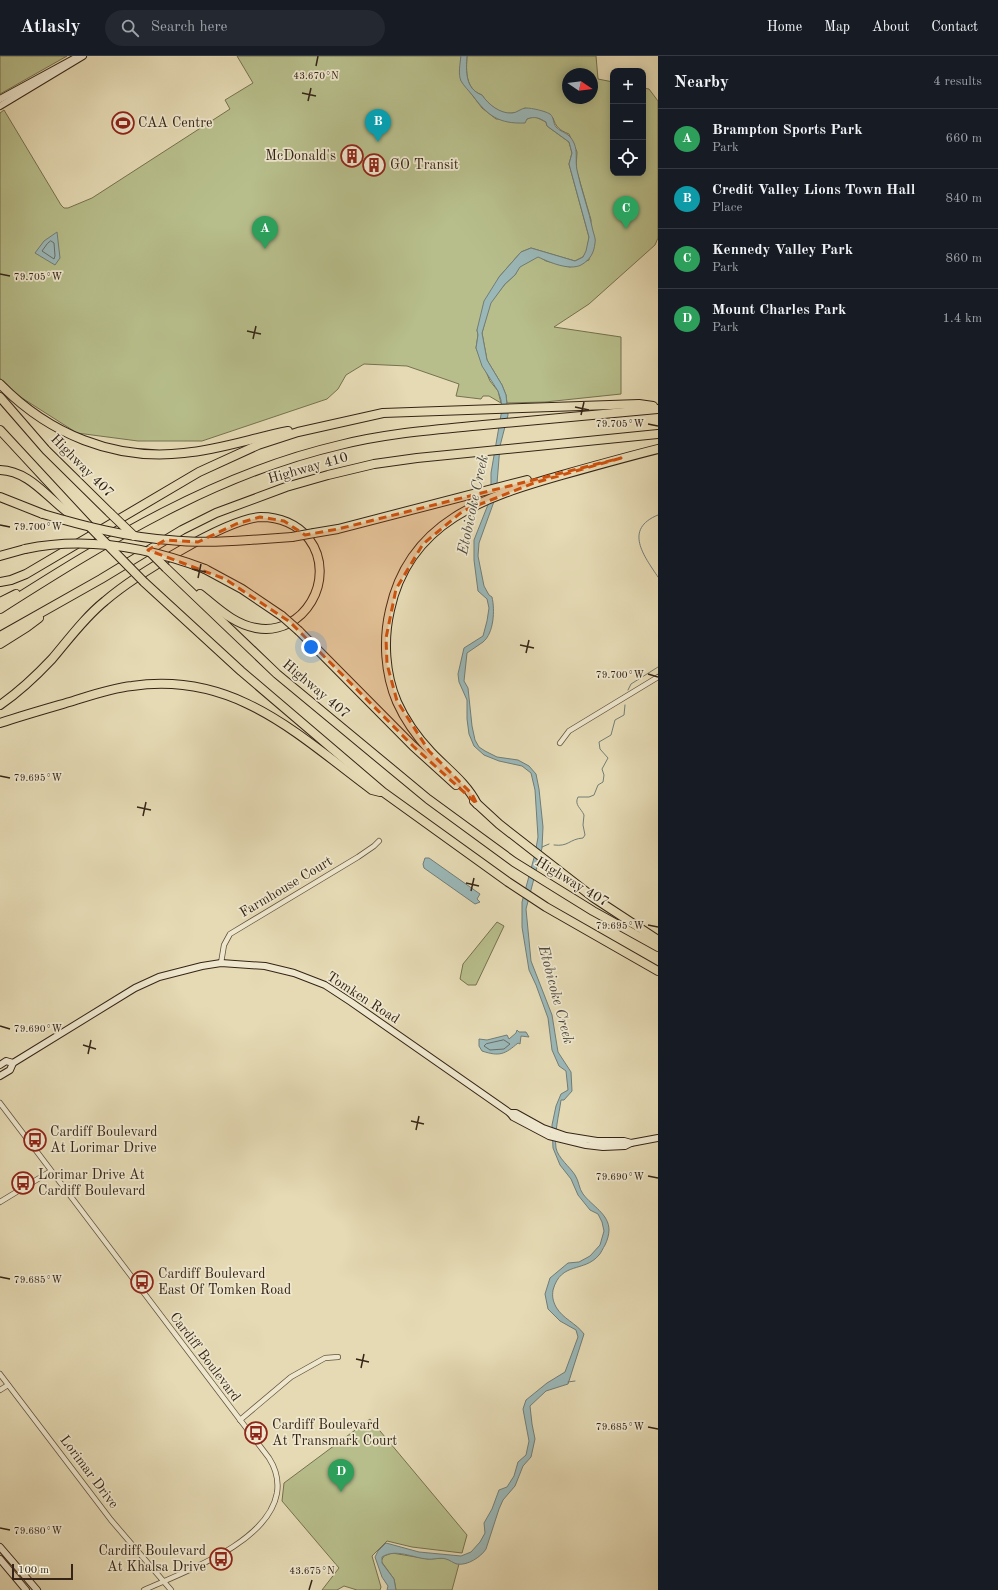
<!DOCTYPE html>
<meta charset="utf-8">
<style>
:root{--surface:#171b24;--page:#242831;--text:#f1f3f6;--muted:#9ea1a6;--line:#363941;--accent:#8c9099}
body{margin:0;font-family:"Old Standard TT",serif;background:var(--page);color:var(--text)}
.controls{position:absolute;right:12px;top:12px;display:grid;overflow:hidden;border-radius:8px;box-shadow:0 2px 10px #0003}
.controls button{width:36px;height:36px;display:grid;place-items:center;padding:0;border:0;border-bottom:1px solid var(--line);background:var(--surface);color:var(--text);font:20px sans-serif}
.compass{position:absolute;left:562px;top:12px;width:36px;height:36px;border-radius:50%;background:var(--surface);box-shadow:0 2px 10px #0003;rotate:103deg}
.scale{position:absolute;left:12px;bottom:10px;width:61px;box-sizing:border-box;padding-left:4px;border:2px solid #352416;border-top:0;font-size:11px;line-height:14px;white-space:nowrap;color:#352416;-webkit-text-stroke:3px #eee7ce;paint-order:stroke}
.you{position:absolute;left:311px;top:591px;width:14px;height:14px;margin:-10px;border:3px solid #fff;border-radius:50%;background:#1a73e8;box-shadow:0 0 0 6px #1a73e833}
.badge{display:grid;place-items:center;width:26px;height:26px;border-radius:50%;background:var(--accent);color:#fff;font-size:13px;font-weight:700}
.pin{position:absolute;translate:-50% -33px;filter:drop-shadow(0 1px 2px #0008)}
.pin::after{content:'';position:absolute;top:21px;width:14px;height:12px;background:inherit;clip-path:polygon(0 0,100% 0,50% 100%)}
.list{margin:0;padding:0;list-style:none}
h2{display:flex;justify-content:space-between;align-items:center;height:52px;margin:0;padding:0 16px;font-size:17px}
h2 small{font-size:13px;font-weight:400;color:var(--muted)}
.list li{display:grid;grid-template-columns:26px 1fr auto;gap:12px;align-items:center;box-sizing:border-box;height:60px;padding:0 16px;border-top:1px solid var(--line)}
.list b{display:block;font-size:15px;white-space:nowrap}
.list p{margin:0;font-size:13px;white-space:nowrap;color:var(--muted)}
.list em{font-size:13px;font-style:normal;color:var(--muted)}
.icon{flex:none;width:22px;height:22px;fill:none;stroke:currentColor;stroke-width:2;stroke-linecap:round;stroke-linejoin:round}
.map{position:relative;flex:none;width:658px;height:1534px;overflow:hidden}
header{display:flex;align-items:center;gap:24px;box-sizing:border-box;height:56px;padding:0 20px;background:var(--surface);border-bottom:1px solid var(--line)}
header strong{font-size:19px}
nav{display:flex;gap:22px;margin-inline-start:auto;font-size:14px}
.search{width:280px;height:36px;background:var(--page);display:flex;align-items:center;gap:10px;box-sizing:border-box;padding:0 14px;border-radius:22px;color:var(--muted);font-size:15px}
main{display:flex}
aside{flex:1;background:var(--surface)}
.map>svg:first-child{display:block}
.green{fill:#b7be8b;stroke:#767150;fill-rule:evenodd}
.water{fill:#9bb8b8;stroke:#727d77}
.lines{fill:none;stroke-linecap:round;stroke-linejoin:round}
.shore{stroke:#686e67;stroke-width:1}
.stream{stroke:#727d77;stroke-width:1}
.minor-casing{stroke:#61523e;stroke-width:6}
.secondary-casing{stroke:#352416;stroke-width:8}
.motorway-casing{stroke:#352416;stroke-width:10}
.minor{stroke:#eee7ce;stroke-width:4.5}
.secondary{stroke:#eee7ce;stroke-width:6}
.motorway{stroke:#e5dab4;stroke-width:8}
.motorway-bridge-casing{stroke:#352416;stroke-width:10;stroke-linecap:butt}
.motorway-bridge{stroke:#e5dab4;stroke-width:8}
.marked{fill:#cd510e;fill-opacity:0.2;stroke:#cd510e;stroke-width:3;stroke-dasharray:8 5;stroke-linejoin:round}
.ticks{fill:none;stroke:#352416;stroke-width:1.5}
.labels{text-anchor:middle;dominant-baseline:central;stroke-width:3.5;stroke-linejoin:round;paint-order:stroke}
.poi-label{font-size:14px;fill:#352416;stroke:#eee7ce;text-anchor:start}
.street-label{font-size:14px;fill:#352416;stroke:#eee7ce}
.water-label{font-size:15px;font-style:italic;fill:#4e493e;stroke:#eee7ce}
.ticks-label{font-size:10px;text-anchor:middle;fill:#352416;stroke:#eee7ce;stroke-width:3.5;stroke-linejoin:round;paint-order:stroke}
</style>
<header>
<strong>Atlasly</strong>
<div class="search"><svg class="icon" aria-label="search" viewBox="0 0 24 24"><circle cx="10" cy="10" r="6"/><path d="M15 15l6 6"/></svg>Search here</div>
<nav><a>Home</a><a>Map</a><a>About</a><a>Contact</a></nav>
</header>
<main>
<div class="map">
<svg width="658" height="1534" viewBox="0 0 658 1534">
<rect width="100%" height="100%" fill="#e5dab4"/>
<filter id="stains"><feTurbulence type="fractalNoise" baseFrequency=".005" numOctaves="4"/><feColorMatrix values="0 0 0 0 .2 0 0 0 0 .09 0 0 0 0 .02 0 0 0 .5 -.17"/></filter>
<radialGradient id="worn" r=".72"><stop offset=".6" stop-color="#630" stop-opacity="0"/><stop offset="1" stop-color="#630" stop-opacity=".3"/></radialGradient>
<!-- green -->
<g class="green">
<polygon points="0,0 67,0 0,38"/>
<polygon points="237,0 461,0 460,17 461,24 482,52 496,63 527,63 534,60 546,66 547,70 569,86 572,97 569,108 589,181 587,195 583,201 575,205 531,192 521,196 499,221 477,274 478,279 476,292 490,325 498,335 501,347 489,340 483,340 481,343 456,340 459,328 407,310 364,308 346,319 338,333 327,343 202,385 138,385 77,377 11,335 0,322 0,57 4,54 61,149 64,152 68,152 92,142 230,53 225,44 253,27"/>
<path d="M 467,0 L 596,0 L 598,23 L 613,26 L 613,117 L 643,117 L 643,32 L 649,33 L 658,45 L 658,182 L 655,189 L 589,248 L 554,271 L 621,281 L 621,338 L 545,346 L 507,347 L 506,339 L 502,329 L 487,304 L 482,277 L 490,247 L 505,228 L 515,219 L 519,211 L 538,200 L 546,205 L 570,211 L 589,204 L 591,164 L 576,112 L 577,96 L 569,78 C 559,74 556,71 553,62 L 525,52 C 521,54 517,57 513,57 C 501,59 488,49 482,39 C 465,33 466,15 467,0 ZM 568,18 L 592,18 L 592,42 L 568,42 Z"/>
<polygon points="497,866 504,870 476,929 468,929 460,923 463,908"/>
<polygon points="370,1363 467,1479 462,1497 412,1491 387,1485 372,1500 381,1531 380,1534 357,1534 344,1530 337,1534 322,1534 339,1512 282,1445 284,1427"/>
<polygon points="392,1497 428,1503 445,1502 459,1508 452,1534 396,1534 394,1523 381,1505 384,1500"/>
</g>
<!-- water -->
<g class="water">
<path d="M 461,0 L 467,0 C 466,15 465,33 482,39 C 488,48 500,58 512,57 C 517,57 521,52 526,52 C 532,52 545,55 550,58 C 554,61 553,67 556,71 C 563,78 569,76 574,87 C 578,96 575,104 577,114 C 581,134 589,154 593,175 C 594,179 596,183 595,187 C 594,197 590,204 581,209 C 569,215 549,206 538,201 L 520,211 L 515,219 L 505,228 L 491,247 L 482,277 L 487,304 L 502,329 L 506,339 L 508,359 L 500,390 L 496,440 L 479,487 L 478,500 L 484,530 L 489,539 L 492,541 C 495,554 494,577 483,586 C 478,590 472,593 467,597 L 464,625 L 468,632 L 472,670 L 475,684 L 479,691 L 485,695 L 497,701 L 518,704 L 529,710 L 536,718 L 539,733 L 543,771 L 542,792 L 526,853 L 531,905 L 552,959 L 558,996 L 571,1016 L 572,1035 L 564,1044 L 561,1044 C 559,1059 554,1077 556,1092 C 558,1102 570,1111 575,1119 C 579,1125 579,1133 583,1138 C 592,1150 609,1158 609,1174 C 609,1179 607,1185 605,1189 C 603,1192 601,1197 599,1199 C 584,1217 561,1205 553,1234 C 552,1241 553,1245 556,1251 C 563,1263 576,1267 584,1278 L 568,1328 L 546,1335 L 530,1350 L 532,1368 L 535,1383 L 531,1401 L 523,1410 L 515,1430 L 503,1444 L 499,1453 L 486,1493 C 481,1501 467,1510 457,1508 C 453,1507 450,1504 446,1503 C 440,1501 433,1504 427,1503 C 413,1502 396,1492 382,1501 L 382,1507 L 394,1523 L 396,1534 L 387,1534 L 388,1530 L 382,1521 L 375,1501 L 378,1495 L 386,1487 L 419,1496 L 461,1500 L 471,1496 L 480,1486 L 485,1477 L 484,1467 L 492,1453 L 499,1434 L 507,1431 L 514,1420 L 518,1406 L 526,1399 L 529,1385 L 523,1353 L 526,1344 L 547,1327 L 565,1316 L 578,1281 L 576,1274 L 560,1265 L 548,1253 L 545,1238 L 550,1222 L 568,1207 L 579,1206 L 590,1200 L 600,1189 L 604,1175 L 602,1166 L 598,1158 L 590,1154 L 578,1139 L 571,1123 L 560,1109 L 553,1092 L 552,1069 L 556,1050 L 561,1038 L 568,1034 L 566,1015 L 559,1010 L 552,994 L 548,962 L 536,929 L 529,914 L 522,871 L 522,846 L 535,798 L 538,781 L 535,734 L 531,717 L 522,710 L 499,705 L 484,699 L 474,690 L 469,678 L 467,663 L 467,644 L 459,626 L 458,618 L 464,592 L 483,580 L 487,565 L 489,552 L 487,543 L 478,535 L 474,504 L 474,484 L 491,441 L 491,417 L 502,353 L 501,344 L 498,335 L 482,310 L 476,292 L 478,279 L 477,274 L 484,245 L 499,221 L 521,196 L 531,192 L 575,205 L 583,201 L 586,195 L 589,181 L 569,108 L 572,97 L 569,86 L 547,70 L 546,66 C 539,62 535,60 527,63 L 525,67 C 499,68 488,60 473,40 C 469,35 464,30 461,25 C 458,18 460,8 461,0 Z"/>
<polygon points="57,176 60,202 55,209 35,197 44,185"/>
<polygon points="425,802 429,802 480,838 477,843 480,846 475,848 424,812 423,808"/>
<path d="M 517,974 L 519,976 L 526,976 L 529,981 L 521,980 L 520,988 L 518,987 C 505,998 500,1001 482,995 L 479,990 L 479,983 L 487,984 L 507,979 L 509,983 L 516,977 Z"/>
</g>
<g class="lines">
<!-- shore -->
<g class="shore">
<polygon points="51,185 54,187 55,200 54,203 42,195 47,188"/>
<polygon points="504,984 510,988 504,993 490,994 484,990 486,988"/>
</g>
<!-- stream -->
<g class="stream">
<path d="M 658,459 C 623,473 644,500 658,521"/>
<polyline points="628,634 631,628 658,611"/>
<path d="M 554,789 C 569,791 569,783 583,782 L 585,779 L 583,769 L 584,759 C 581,752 574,749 578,741 L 589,741 L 594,739 L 598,729 L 603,726 L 604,719 L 602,713 L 608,702 L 600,693 L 599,686 L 611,679 L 615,664 L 624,659 L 625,649"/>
<polyline points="542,791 549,788"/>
<polyline points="568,1326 575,1325"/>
</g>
<!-- minor casing -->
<g class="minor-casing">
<g id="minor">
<polyline points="560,687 569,675 658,621"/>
<polyline points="221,907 224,889 230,878 358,801 374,790 379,785"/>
<path d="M 0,1047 L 269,1402 C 276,1413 279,1424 277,1437 C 268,1487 186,1515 144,1534"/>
<polyline points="0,1146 51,1115"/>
<polyline points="0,1318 111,1464 171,1534"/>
<polyline points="0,1334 8,1329"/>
<polyline points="240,1364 291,1321 325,1302 338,1301"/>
</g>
</g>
<!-- secondary casing -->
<g class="secondary-casing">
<g id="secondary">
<polyline points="0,43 79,0"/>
<polyline points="0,50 83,0"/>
<polyline points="0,1009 6,1005 13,1007"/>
<polyline points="0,1020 10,1014 13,1007 135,932 159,921 202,910 221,907 265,910 294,917 325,929 351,946 510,1057 513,1061 549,1080 586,1089 603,1091 625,1090 631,1087 658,1082"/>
<polyline points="510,1057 516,1057 543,1072 566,1080 597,1085 624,1085 631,1087"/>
<polyline points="0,1491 37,1534"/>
<polyline points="0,1503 26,1534"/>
</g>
</g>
<!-- motorway casing -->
<g class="motorway-casing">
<g id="motorway">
<path d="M 0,328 C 49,378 114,405 184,397 C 219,394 253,382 288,375"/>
<polyline points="0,341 46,394 110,457"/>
<polyline points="0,374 90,471"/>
<path d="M 0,414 C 28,415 45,439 66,455 C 70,458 76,460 80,462"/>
<polyline points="0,441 43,458"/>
<polyline points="314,477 338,473 527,424"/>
<polyline points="249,484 292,481"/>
<polyline points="0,500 25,493"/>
<polyline points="166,512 277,618 428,743 514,806 593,855 658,891"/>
<polyline points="205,513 242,533 282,560"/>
<polyline points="0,526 11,524 26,518 199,416 258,389 298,376 383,357 639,348 653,350"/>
<polyline points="144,526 241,615 383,736 508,826 546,851 658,915"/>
<polyline points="0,546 16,538"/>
<path d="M 0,553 C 107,485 215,418 340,389 C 387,377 435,374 483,369 C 541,364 600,358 658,353"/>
<polyline points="299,575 413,690 456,729"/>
<polyline points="0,580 101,523 182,474 216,457 286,431 328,419 374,408 417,402 658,378"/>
<polyline points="0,588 27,571 39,562"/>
<path d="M 0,649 C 19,636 36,620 52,603 C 69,583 85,561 105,545 C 133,521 225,463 261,461 C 279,461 298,468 309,483 C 338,522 304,581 256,572 C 233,568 217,551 200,538"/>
<path d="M 0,667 C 24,659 49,652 73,645 C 92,639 112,632 132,630 C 234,615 297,678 372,734 L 380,736"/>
<polyline points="474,745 499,768 594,842 658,884"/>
<path d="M 477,748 C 467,727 446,712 431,696 C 418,682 405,664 397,646 C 385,618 383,584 390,554 C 409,465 485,441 562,419 C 594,410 626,401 658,393"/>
</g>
</g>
<!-- minor -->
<use href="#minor" class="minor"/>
<!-- secondary -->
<use href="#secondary" class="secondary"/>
<!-- motorway -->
<use href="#motorway" class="motorway"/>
<!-- motorway-bridge casing -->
<g class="motorway-bridge-casing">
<g id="motorway-bridge">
<polyline points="110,457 134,480"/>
<path d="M 43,458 C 84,470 126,481 169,484 C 196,487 223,486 249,484"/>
<polyline points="90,471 144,526"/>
<polyline points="292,481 314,477"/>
<path d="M 25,493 C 87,480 147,491 205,513"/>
<polyline points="149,495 166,512"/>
<polyline points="282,560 299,575"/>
</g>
</g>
<!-- motorway-bridge -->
<use href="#motorway-bridge" class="motorway-bridge"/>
</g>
<!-- marked area -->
<path class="marked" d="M 621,402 L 534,427 L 463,455 L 423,488 L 396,533 L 386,582 L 387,608 L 397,645 L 429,695 L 472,738 L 477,748 L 413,690 L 290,566 L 225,523 L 148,494 L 165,484 L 198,486 L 236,468 L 260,461 L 284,465 L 305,479 L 338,473 Z"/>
<!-- ticks -->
<path class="ticks" d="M 316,10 L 318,0M 302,37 L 316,40M 308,45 L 311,32M 0,218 L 10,220M 247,275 L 261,278M 253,283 L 256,270M 575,351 L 589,354M 581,359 L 584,346M 648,368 L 658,370M 0,469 L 10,471M 192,513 L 206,516M 198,522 L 201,508M 520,589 L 534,592M 526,597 L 529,584M 648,618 L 658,621M 0,720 L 10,722M 137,751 L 151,754M 143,760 L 146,746M 466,827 L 479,830M 471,835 L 474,822M 648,869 L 658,871M 0,970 L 10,973M 83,989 L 96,993M 88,998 L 91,984M 411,1065 L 424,1068M 416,1074 L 419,1060M 648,1120 L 658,1122M 0,1221 L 10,1223M 356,1303 L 369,1306M 361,1312 L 364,1298M 648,1371 L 658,1373M 0,1472 L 10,1474M 309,1534 L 312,1524"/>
<!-- icons -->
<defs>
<g id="stadium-ring" transform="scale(1.15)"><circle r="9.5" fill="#eee7ce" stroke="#8f2418" stroke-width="1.5"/><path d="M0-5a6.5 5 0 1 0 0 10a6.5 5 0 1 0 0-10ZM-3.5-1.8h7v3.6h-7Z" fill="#8f2418"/></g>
<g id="building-ring" transform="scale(1.15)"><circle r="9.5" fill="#eee7ce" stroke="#8f2418" stroke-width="1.5"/><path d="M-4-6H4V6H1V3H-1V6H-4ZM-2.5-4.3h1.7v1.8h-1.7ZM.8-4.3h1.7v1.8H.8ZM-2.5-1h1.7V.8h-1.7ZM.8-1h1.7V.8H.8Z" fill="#8f2418"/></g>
<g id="bus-ring" transform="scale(1.15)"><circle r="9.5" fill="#eee7ce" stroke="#8f2418" stroke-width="1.5"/><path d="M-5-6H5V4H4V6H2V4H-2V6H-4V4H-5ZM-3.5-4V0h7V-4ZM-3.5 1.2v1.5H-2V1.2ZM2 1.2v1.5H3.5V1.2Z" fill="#8f2418"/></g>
</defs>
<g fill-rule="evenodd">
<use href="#stadium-ring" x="123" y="67"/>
<use href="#building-ring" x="352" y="100"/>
<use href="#building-ring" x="374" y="109"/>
<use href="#bus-ring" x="35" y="1084"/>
<use href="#bus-ring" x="23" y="1127"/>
<use href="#bus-ring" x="142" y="1226"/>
<use href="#bus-ring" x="256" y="1377"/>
<use href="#bus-ring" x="221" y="1503"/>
</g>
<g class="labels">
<!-- poi labels -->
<g class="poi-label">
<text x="138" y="67">CAA Centre</text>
<text x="336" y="100" text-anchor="end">McDonald's</text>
<text x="390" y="109">GO Transit</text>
<text x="50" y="1076">Cardiff Boulevard<tspan x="50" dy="16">At Lorimar Drive</tspan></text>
<text x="38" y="1119">Lorimar Drive At<tspan x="38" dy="16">Cardiff Boulevard</tspan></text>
<text x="158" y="1218">Cardiff Boulevard<tspan x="158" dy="16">East Of Tomken Road</tspan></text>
<text x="272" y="1369">Cardiff Boulevard<tspan x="272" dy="16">At Transmark Court</tspan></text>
<text x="206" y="1495" text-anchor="end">Cardiff Boulevard<tspan x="206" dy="16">At Khalsa Drive</tspan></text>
</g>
<!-- street labels -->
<g class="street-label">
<text transform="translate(82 410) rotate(45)">Highway 407</text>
<text transform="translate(308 412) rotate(-16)">Highway 410</text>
<text transform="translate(316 633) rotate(40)">Highway 407</text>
<text transform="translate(572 826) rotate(31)">Highway 407</text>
<text transform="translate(286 831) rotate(-31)">Farmhouse Court</text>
<text transform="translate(363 942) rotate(33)">Tomken Road</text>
<text transform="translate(205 1301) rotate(53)">Cardiff Boulevard</text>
<text transform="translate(89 1416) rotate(53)">Lorimar Drive</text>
</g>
<!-- water labels -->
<g class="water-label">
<text transform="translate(474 449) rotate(-78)">Etobicoke Creek</text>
<text transform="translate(555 939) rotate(75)">Etobicoke Creek</text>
</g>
</g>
<g class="ticks-label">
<text x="316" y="23">43.670°N</text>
<text x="38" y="224">79.705°W</text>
<text x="620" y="371">79.705°W</text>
<text x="38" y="474">79.700°W</text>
<text x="620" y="622">79.700°W</text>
<text x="38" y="725">79.695°W</text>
<text x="620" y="873">79.695°W</text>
<text x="38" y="976">79.690°W</text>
<text x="620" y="1124">79.690°W</text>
<text x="38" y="1227">79.685°W</text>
<text x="620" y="1374">79.685°W</text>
<text x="38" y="1478">79.680°W</text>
<text x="312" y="1518">43.675°N</text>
</g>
<rect width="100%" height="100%" filter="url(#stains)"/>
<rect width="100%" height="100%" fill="url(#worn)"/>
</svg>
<div class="controls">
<button>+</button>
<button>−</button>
<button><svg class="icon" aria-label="locate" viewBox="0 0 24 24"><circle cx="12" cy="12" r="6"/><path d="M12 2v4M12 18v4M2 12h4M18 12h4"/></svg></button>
</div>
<svg class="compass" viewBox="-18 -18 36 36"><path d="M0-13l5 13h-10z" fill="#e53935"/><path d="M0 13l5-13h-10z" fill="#9ea1a6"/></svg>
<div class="scale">100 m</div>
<div class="you"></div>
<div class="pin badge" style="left:265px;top:193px;background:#2e9e5b">A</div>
<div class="pin badge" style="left:378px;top:86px;background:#0f9aa8">B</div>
<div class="pin badge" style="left:626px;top:173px;background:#2e9e5b">C</div>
<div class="pin badge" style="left:341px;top:1436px;background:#2e9e5b">D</div>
</div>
<aside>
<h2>Nearby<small>4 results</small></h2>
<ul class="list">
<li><span class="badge" style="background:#2e9e5b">A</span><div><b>Brampton Sports Park</b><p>Park</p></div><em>660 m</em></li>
<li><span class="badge" style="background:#0f9aa8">B</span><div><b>Credit Valley Lions Town Hall</b><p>Place</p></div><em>840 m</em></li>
<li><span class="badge" style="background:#2e9e5b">C</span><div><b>Kennedy Valley Park</b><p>Park</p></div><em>860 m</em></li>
<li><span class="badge" style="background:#2e9e5b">D</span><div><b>Mount Charles Park</b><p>Park</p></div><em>1.4 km</em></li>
</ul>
</aside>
</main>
